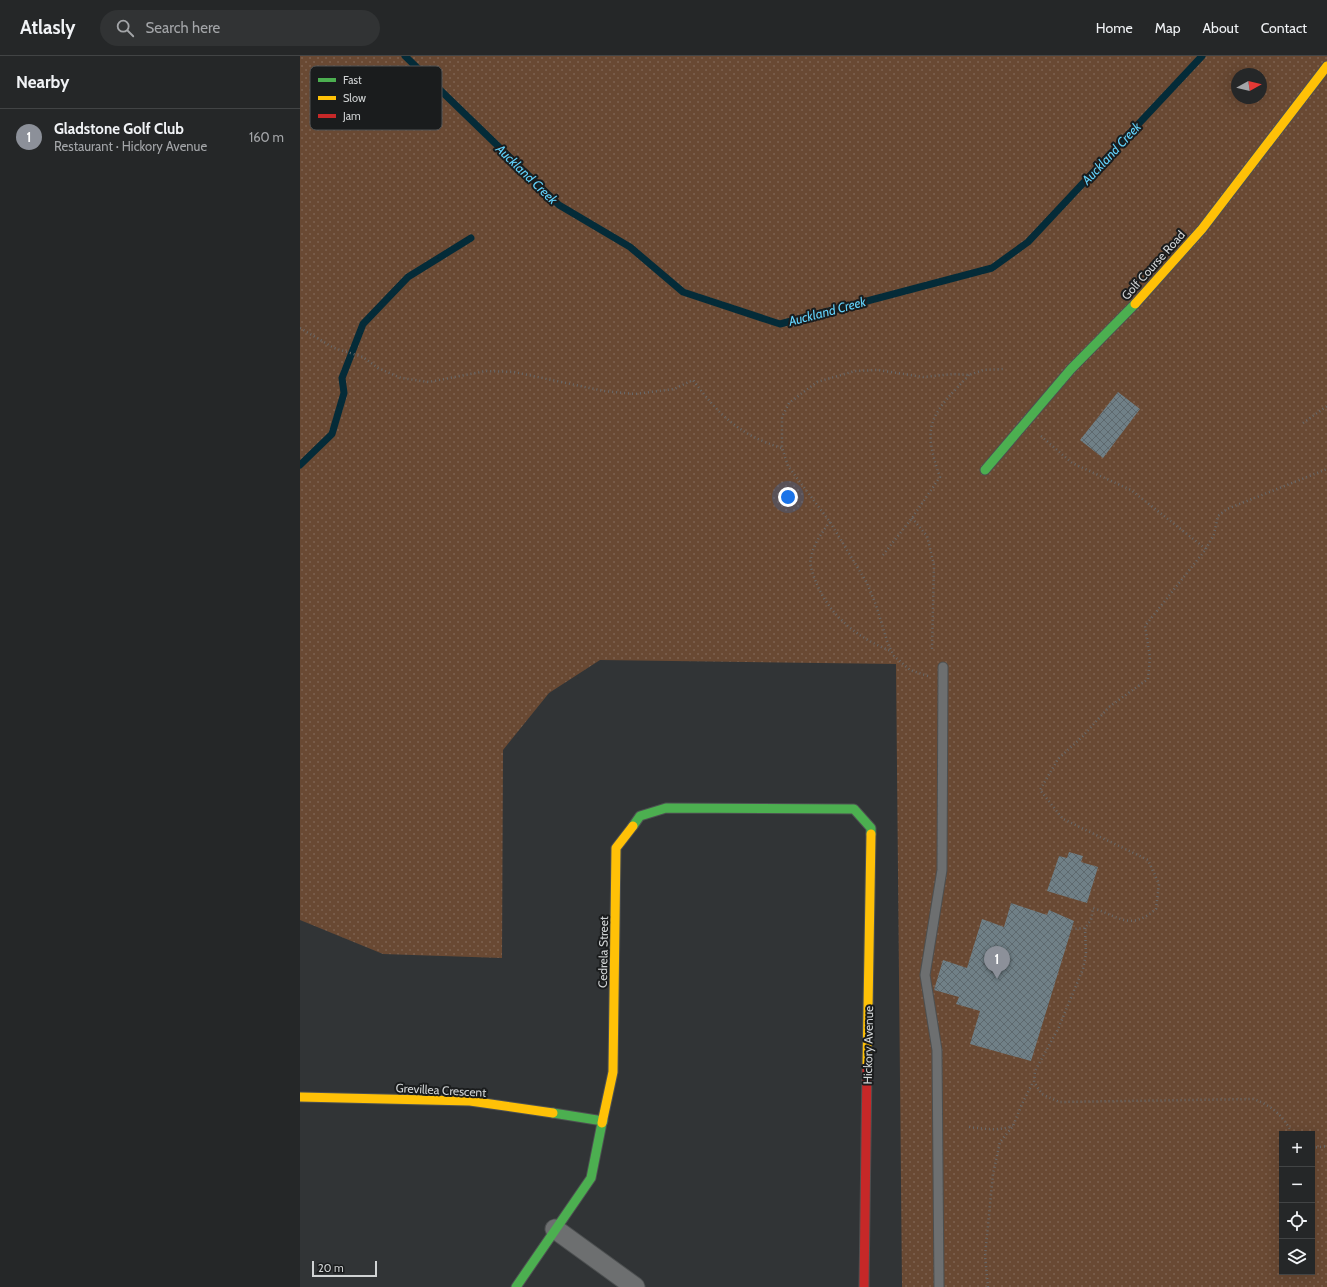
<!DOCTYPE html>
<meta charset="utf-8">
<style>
:root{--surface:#252728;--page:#313334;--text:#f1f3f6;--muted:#a3a5a8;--line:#424445;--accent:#8c9099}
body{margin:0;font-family:Cabin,sans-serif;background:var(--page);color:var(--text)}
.controls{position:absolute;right:12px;bottom:12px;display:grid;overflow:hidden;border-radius:0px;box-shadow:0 4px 16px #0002}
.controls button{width:36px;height:36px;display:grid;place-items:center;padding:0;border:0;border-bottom:1px solid var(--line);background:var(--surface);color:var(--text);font:20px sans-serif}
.compass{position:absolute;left:931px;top:12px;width:36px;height:36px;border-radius:50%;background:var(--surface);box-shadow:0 4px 16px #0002;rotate:82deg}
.scale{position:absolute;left:12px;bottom:10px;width:65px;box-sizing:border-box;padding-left:4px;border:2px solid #d0d3d4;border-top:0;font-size:11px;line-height:14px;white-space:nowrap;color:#d0d3d4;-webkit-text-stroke:3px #1a1c1d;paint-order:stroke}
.you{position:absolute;left:488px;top:441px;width:14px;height:14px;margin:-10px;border:3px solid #fff;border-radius:50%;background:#1a73e8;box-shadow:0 0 0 6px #1a73e833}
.badge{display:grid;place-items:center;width:26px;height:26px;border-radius:50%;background:var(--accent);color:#fff;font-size:13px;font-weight:700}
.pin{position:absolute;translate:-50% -33px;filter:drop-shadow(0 1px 2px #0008)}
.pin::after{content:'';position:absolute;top:21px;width:14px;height:12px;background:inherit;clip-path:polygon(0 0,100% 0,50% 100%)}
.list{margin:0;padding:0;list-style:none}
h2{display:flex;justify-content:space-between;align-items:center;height:52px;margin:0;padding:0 16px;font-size:17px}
h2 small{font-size:13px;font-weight:400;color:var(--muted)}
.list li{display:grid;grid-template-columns:26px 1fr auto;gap:12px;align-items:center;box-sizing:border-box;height:56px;padding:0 16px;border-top:1px solid var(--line)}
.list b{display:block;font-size:15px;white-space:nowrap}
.list p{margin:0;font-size:13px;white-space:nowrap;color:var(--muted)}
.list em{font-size:13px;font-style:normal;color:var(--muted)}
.icon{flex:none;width:22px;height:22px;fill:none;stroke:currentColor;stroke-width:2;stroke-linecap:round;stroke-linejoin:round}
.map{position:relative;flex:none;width:1027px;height:1231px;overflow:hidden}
header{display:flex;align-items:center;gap:24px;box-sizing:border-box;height:56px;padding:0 20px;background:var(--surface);border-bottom:1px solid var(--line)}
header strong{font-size:19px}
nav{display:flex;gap:22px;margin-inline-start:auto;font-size:14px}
.search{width:280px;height:36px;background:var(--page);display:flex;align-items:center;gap:10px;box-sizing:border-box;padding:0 14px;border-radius:22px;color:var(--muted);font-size:15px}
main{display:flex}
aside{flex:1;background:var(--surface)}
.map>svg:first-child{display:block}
.grass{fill:url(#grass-dots);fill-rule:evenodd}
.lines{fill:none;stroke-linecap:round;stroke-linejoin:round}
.stream{stroke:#042b38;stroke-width:7}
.building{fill:url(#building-cross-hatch)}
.lane-casing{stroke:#4d5051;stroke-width:11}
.street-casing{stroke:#4d5051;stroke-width:21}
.fast-casing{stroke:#4d5051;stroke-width:11}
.slow-casing{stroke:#4d5051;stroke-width:11}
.jam-casing{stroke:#4d5051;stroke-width:11}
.path{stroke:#686a6c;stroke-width:2.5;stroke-dasharray:1 3;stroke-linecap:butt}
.lane{stroke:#6d6f70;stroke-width:9}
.street{stroke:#6d6f70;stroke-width:19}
.fast{stroke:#4caf50;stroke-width:9}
.slow{stroke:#ffc107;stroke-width:9}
.jam{stroke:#c62828;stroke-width:9}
.labels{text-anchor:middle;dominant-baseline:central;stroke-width:4;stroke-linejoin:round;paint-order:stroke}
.street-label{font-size:12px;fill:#d0d3d4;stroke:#1a1c1d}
.water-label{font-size:13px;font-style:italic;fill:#61d1fa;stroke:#1a1c1d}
.key{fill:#1a1c1d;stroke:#515354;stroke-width:1}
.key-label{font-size:11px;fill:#d0d3d4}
</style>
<header>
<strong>Atlasly</strong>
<div class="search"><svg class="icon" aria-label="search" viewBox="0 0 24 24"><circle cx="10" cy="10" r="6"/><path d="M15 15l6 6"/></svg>Search here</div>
<nav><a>Home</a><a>Map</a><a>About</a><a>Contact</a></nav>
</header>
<main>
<aside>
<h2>Nearby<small></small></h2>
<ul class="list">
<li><span class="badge">1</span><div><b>Gladstone Golf Club</b><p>Restaurant · Hickory Avenue</p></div><em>160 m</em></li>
</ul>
</aside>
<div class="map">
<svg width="1027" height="1231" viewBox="0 0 1027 1231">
<defs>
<pattern id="grass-dots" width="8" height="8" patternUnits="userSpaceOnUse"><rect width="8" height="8" fill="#694933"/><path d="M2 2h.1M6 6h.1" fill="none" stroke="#7d6250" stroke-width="1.8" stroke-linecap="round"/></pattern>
<pattern id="building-cross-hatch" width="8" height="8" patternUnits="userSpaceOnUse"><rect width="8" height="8" fill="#708087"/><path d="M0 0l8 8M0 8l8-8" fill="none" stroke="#5e696e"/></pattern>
</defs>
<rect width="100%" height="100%" fill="#313436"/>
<!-- grass -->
<path class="grass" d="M 0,0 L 1027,0 L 1027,1231 L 602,1231 L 596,608 L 300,604 L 249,637 L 203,694 L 202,902 L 83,898 L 0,864 ZM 937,18 L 961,18 L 961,42 L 937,42 ZM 982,1078 L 1012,1078 L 1012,1216 L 982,1216 Z"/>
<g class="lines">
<!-- stream -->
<g class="stream">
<polyline points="105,0 259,149 330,191 383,236 480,268 692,212 728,186 902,0"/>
<polyline points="0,409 32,378 44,337 42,322 63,268 108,221 171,182"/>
</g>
</g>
<!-- building -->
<g class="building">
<polygon points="818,336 840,353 803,402 780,384"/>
<polygon points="769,796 783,800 781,806 798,811 787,847 747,835 759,800 767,802"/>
<polygon points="711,847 747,859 749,854 774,865 731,1005 670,988 680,955 656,948 659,941 634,934 643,904 667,912 682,863 704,871"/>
</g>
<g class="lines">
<!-- lane casing -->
<g class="lane-casing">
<polyline id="lane" points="639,1231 637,994 625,919 642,814 643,611"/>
</g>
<!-- street casing -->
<g class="street-casing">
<polyline id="street" points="255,1173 335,1231"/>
</g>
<!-- fast casing -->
<g class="fast-casing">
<g id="fast">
<polyline points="685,414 771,313 835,248"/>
<polyline points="333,770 340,760 366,752 554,753 571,772 571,778"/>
<polyline points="253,1057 303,1065"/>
<polyline points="216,1231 291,1122 302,1067"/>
</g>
</g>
<!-- slow casing -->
<g class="slow-casing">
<g id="slow">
<polyline points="835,248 902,173 1027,10"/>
<polyline points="567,1011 571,778"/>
<polyline points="0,1041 170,1045 253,1057"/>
<polyline points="302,1067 313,1016 316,792 333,770"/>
</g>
</g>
<!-- jam casing -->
<g class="jam-casing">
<polyline id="jam" points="564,1231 567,1011"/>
</g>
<!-- path -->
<g class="path">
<path d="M 0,272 L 34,292 L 63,301 L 78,312 L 101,322 L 129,326 L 186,315 L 214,316 L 304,335 L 335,338 L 374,333 L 393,324 C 419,359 439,379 482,392"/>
<polyline points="1003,367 1027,350"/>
<path d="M 741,380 L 772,407 L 831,434 L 906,493 L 845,570 L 850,601 L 848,623 L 809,651 L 783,680 L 758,703 L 740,734 L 763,763 L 848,804 L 859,828 L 856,853 C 830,875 820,861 793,852 L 791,864 L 785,872 L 772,873"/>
<polyline points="612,462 627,480 634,509 632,593"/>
<path d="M 530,466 C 522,476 513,489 511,502 C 509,508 513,519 516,526 C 529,559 557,582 591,595"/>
<polyline points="906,493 914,478 918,460 927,453 1027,413"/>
<path d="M 583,499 L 612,462 L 640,421 C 620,366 633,358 669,319"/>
<polyline points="628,620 610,614 594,600 588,588 576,549 567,527 530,466 488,410 482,392 482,361 489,347 517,326 555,315 578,314 623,321 653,318 669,319 683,314 703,313"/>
<path d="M 785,872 L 786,898 L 783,913 L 758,973 L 735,1015 L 734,1026 L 742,1038 L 759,1046 L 954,1043 C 975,1052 981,1058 993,1078"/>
<path d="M 669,1071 C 685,1073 698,1075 713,1070"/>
<polyline points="1012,1092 1027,1090"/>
<polyline points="688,1231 685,1200 693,1118 700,1086 713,1070 722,1048 733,1026"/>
</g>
<!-- lane -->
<use href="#lane" class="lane"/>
<!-- street -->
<use href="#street" class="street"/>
<!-- fast -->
<use href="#fast" class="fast"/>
<!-- slow -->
<use href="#slow" class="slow"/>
<!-- jam -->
<use href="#jam" class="jam"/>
</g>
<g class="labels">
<!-- street labels -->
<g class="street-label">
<text transform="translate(853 209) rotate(-48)">Golf Course Road</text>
<text transform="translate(303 896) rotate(-89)">Cedrela Street</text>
<text transform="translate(568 989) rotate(-89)">Hickory Avenue</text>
<text transform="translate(141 1034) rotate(3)">Grevillea Crescent</text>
</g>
<!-- water labels -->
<g class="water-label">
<text transform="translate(811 97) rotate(-47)">Auckland Creek</text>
<text transform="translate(227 118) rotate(44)">Auckland Creek</text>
<text transform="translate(527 255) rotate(-15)">Auckland Creek</text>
</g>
</g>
<!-- legend -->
<rect x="10" y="10" width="132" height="64" rx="6" class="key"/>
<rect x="18" y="22" width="18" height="4" fill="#4caf50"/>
<rect x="18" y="40" width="18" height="4" fill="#ffc107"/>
<rect x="18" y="58" width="18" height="4" fill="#c62828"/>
<g class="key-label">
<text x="43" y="28">Fast</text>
<text x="43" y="46">Slow</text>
<text x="43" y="64">Jam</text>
</g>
</svg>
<div class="controls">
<button>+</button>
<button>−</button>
<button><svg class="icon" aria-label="locate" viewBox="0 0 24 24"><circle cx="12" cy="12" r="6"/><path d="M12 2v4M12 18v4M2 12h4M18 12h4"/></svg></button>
<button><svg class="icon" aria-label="layers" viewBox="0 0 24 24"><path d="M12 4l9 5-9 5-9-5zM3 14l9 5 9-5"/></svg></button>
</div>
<svg class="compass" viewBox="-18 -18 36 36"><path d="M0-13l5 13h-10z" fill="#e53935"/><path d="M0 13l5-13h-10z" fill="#a3a5a8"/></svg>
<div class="scale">20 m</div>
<div class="you"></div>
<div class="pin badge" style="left:697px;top:923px">1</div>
</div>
</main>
